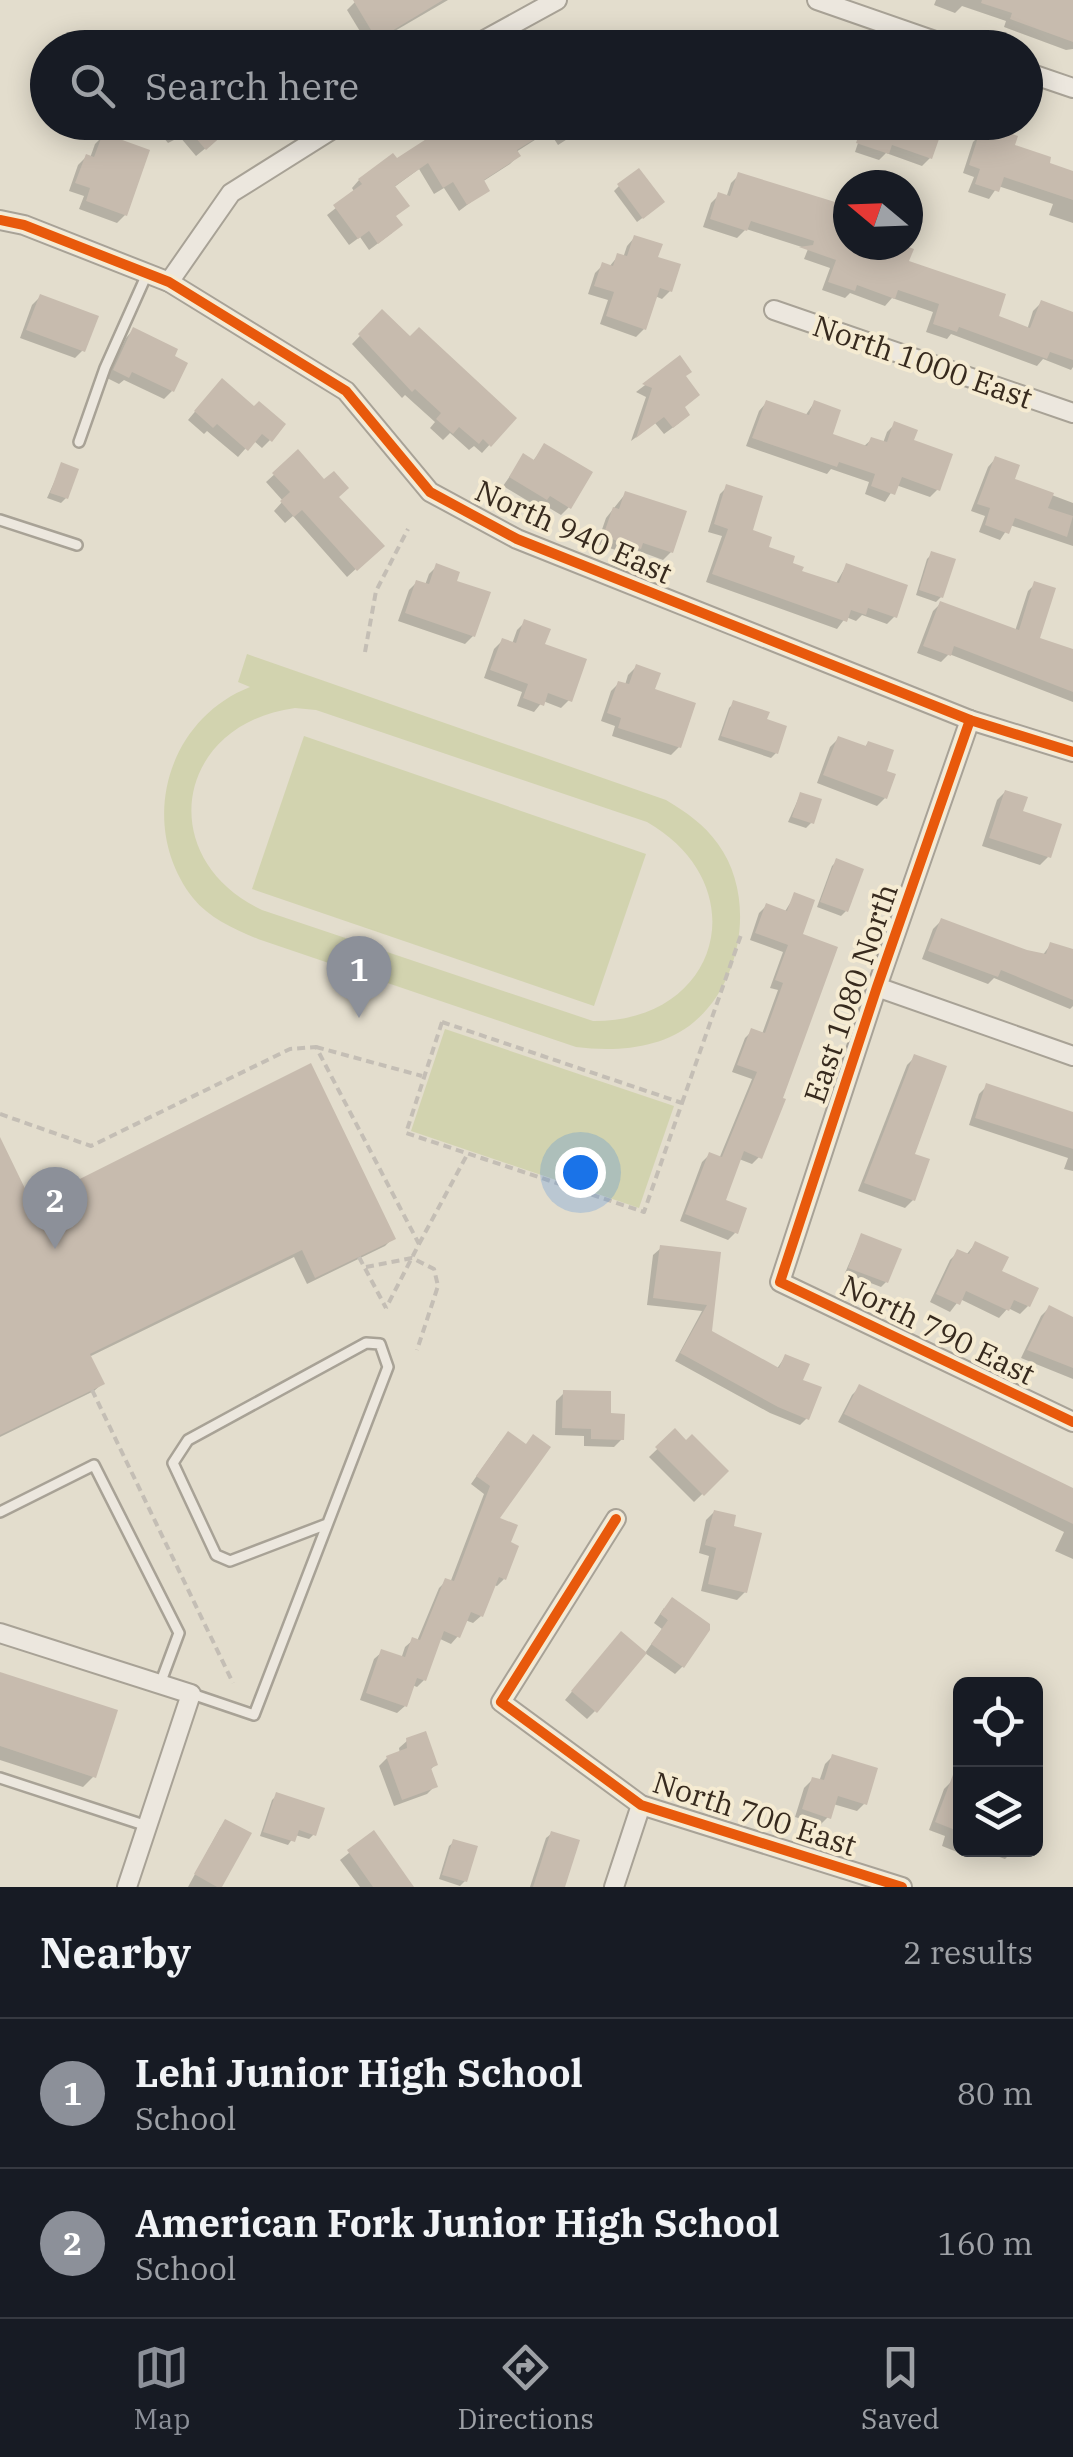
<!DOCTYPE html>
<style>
:root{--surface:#171b24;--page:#242831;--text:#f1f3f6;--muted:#9ea1a6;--line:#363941;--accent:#8c9099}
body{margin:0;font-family:"IBM Plex Serif",serif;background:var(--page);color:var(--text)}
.controls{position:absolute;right:30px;bottom:30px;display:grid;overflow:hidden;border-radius:15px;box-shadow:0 5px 25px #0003}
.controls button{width:90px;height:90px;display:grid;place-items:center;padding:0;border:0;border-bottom:2px solid var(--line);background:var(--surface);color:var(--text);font:50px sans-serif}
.compass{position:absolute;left:833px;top:170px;width:90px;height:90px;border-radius:50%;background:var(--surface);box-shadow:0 5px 25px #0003;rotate:289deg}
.you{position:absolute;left:580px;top:1172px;width:35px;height:35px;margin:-25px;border:8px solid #fff;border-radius:50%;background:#1a73e8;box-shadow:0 0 0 15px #1a73e833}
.badge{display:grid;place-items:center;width:65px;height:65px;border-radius:50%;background:var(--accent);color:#fff;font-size:32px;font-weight:700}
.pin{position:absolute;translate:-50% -82px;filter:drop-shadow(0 2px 5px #0008)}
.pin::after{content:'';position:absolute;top:52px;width:35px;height:30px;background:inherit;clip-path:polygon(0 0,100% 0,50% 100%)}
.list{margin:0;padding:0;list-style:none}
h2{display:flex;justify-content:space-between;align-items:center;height:130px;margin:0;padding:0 40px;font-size:42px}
h2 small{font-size:32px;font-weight:400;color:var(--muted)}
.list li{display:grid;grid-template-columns:65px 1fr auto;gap:30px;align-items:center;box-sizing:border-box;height:150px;padding:0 40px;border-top:2px solid var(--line)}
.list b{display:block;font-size:38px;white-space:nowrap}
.list p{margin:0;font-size:32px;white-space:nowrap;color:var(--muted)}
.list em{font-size:32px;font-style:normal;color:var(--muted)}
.icon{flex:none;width:55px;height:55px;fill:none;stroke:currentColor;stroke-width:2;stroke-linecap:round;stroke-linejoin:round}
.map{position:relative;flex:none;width:1073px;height:1887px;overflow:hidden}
.search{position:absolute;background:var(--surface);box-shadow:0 5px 25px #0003;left:30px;right:30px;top:30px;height:110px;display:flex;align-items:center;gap:25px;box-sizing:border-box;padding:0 35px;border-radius:55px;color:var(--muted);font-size:38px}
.sheet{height:430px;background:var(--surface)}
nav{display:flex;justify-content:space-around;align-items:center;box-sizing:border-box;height:140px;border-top:2px solid var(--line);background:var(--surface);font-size:28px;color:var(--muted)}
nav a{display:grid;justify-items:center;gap:5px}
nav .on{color:var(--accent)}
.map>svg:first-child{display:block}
.green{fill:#d2d3af;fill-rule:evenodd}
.shadow{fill:#0003}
.building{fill:#c7bbae}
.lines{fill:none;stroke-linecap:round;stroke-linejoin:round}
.lane-casing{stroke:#a8a296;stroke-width:14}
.street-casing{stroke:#a8a296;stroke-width:22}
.path{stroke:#c4beb5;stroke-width:4;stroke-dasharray:8 5;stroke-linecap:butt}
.lane{stroke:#ece7de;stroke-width:9}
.street{stroke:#ece7de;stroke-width:18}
.cycleway-casing{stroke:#f5ebd2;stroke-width:16}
.cycleway{stroke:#e8590c;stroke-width:10}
.labels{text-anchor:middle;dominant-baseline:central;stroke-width:8;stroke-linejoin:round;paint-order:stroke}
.street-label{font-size:30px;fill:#372a1e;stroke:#f5ebd2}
</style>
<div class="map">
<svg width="1073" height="1887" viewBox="0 0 1073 1887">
<rect width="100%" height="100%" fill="#e3ddcd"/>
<!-- green -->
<g class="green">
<path d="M 247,654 L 666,800 C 687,813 704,824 718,844 C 756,896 743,981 694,1022 C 662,1049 616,1052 576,1047 L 258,939 C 234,929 209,918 193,898 C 137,826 166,720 250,687 L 238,682 ZM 295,708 L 316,710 L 647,822 C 757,885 721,1022 593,1021 L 262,910 C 153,858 175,724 295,708 Z"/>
<polygon points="304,736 646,854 594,1006 252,889"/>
<polygon points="445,1029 674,1106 639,1208 411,1131"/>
</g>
<!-- shadow -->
<g class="shadow">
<polygon points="357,0 448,0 369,46 347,10"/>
<polygon points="936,0 1073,0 1073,49 1066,50 1004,27 1006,21 962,6 955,13 934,5"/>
<polygon points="667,32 693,36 691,48 618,48 626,37 658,42"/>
<polygon points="159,122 225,122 217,129 213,142 196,156 180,137 168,143 155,127"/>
<polygon points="487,122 594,122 558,145 549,131 516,152 518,156 510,164 482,182 487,190 459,211 444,188 434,194 419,169 393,188 392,233 369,250 360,237 349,245 327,215 355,193 352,188 359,180 396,161 459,140"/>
<polygon points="738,122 811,122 804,130 797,128 788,140"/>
<polygon points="865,122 930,158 922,166 886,153 879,160 855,152"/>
<polygon points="995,130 1012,147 1073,174 1073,223 1049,215 1053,204 998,186 989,199 968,192 974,177 963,173 973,142 981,134 988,137"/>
<polygon points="103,136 125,215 117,223 79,209 84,196 69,191 78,165 86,157 90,158 95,144"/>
<polygon points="739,175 848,208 848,245 896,245 906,263 996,318 1027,330 1033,311 1041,303 1073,315 1073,367 1071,370 1043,359 1037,366 951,334 947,339 926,332 933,312 892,298 885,306 850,293 845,298 822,290 830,268 804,259 808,249 746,229 737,238 703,227 711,203 719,195 726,198 731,183"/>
<polygon points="619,186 657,207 637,222 614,191"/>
<polygon points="634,238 655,258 670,291 662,299 655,296 644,329 636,337 600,324 608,300 588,294 595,273 603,265 609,267 618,256 623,258 627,246"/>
<polygon points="40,297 83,350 75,358 20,338 32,305"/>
<polygon points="382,313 410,339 513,419 482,453 474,446 469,450 450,433 443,440 430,428 435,422 405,395 402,398 352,344"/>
<polygon points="133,330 172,391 164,399 124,380 119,384 107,378 126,338"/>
<polygon points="679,359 684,377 679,423 664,434 655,423 631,441 646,397 636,392"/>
<polygon points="214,389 254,409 270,440 262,448 253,440 238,457 207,431 204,434 188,420"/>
<polygon points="766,403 805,416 814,403 829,436 863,447 871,440 883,443 887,432 895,424 911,442 938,489 930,497 896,485 885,502 865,494 869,482 831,469 827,474 746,446 759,411"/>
<polygon points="545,446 569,507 561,515 541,503 538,507 503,486 524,456 532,462"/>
<polygon points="298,453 381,546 347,577 293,516 285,523 274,511 283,501 266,482"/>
<polygon points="995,459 1012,480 1073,503 1073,546 1010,525 1000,540 979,532 985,516 971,511 988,467"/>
<polygon points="62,465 66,498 61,503 47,498"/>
<polygon points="727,487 750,532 765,549 799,572 835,585 846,566 895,616 887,624 862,615 856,621 846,617 837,629 706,582 722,536 708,532 720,494"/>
<polygon points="626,493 671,552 663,560 636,550 631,555 597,544 606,518"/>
<polygon points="932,554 941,597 936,602 916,595 927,559"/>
<polygon points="437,566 454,582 473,636 465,644 398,621 409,590 417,582 425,585 429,574"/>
<polygon points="1035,584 1037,639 1073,652 1073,702 949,654 941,662 917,653 933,611 940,604 1015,631 1028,591"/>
<polygon points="525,622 542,645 569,700 561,708 543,701 534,712 517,706 522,692 484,678 494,649 502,641 512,644 517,630"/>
<polygon points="636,667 679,747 671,755 612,736 615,726 601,721 611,691 619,683 625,685 628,675"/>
<polygon points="734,703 764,721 776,753 771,758 718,740 729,708"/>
<polygon points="838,739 864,748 868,743 883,772 885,798 877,806 817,783 830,747"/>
<polygon points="1005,792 1048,857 1040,865 982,846 997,800"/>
<polygon points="800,795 811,823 806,828 788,822"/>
<polygon points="837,861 846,911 841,916 817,907 832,866"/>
<polygon points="795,895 800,935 759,1157 752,1164 739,1159 723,1201 735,1233 728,1240 680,1221 702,1162 709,1155 719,1159 752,1079 732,1072 745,1038 752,1031 762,1034 778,990 770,988 783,952 750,940 759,913 766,906 784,913"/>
<polygon points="941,921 1042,956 1051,944 1073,970 1073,1006 1070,1009 994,978 988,984 922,959 933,929"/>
<polygon points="915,1057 913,1200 905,1208 858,1191 907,1065"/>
<polygon points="987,1086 1073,1113 1073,1171 1064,1169 1068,1158 969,1125 979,1094"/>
<polygon points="0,1142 31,1206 393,1238 385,1246 307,1284 294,1257 89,1357 102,1384 94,1391 0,1437"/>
<polygon points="861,1236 886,1282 881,1287 845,1273"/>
<polygon points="975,1244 1028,1306 1020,1314 1008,1308 999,1318 960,1299 950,1312 930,1302 950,1260 958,1252 966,1255"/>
<polygon points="661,1248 718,1255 709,1333 776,1370 785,1357 800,1381 807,1418 800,1425 770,1413 675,1361 702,1311 647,1305 653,1255"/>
<polygon points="1049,1308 1073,1320 1073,1379 1021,1358 1041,1316"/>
<polygon points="860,1387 1073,1489 1073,1559 1055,1551 1064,1532 838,1422 852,1395"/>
<polygon points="564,1393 622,1439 614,1447 584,1446 584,1436 555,1435 556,1401"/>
<polygon points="675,1432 726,1471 694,1502 649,1457"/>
<polygon points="501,1441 496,1519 504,1579 497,1586 493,1585 481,1616 473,1623 465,1620 458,1636 451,1644 438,1638 424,1680 417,1687 412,1685 405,1706 397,1713 360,1700 374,1659 382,1652 401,1659 405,1647 413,1640 417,1641 439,1588 446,1581 450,1583 484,1494 471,1484"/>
<polygon points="714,1512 745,1592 737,1600 701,1591 709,1556 699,1553 706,1520"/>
<polygon points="664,1608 683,1666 675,1674 645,1653 662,1629 654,1623"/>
<polygon points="613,1642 595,1711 587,1719 565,1700"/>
<polygon points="0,1674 94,1776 83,1787 0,1760"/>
<polygon points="408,1740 436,1764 429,1771 435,1786 427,1794 394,1806 379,1766 387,1758 400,1754 399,1748"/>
<polygon points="833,1756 865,1803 857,1811 833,1804 828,1817 820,1825 795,1817 804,1788 812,1780 819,1782 825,1764"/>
<polygon points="952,1781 960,1784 960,1850 967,1850 962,1854 942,1846 945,1836 929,1830 944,1789"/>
<polygon points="277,1795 314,1834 309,1839 295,1835 288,1845 260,1836 272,1800"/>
<polygon points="226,1822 220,1887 188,1887 220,1828"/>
<polygon points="373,1834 406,1887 360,1887 340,1860"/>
<polygon points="551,1834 562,1887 530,1887 546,1838"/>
<polygon points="454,1842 465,1881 460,1886 439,1879 449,1846"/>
<polygon points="980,1850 1014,1850 1005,1859"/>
</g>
<!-- building -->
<g class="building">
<polygon points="353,0 443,0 377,40"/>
<polygon points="982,0 1073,0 1073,42 1010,19 1012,13 981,3"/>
<polygon points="182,122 215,122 224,134 206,150"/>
<polygon points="482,122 562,122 517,150 521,156 484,180 490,191 467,205 453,182 443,188 428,163 395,186 410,206 396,216 403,225 378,244 369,231 358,239 333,205 362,184 358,179 393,153 397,158 451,123 459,137"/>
<polygon points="863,122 945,122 932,159 892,145 889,154 856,143"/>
<polygon points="994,128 1018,136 1015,145 1051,157 1050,163 1073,171 1073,200 1004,177 999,192 975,184 980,169 969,165 980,131 991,135"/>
<polygon points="103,133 150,150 127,216 86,201 90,188 75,183 86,154 94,157"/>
<polygon points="639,168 665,202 643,219 617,184"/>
<polygon points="738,172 848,206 848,245 903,245 914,249 909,261 1006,294 999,316 1030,328 1041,300 1073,312 1073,360 1050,352 1047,359 959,327 957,332 933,324 939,304 898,290 895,299 857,285 855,291 828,282 836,260 799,247 813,245 814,241 751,221 747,231 710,219 718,192 730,196"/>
<polygon points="634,235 663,244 658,257 681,264 672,292 660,288 646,330 606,316 614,292 594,286 602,262 613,266 617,253 627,256"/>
<polygon points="40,294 99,316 85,352 26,330"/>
<polygon points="382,309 410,336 419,327 517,418 491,447 483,439 479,444 459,427 453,434 436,419 441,413 415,389 412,392 358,334"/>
<polygon points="133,327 178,349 175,356 188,363 174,392 132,372 129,378 113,370"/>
<polygon points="680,355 692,372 686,376 700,395 685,407 690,415 673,428 664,417 636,438 652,388 642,384"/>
<polygon points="222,378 254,406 259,401 286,424 272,442 262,434 248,451 217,424 213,428 194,411"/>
<polygon points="766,400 809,415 814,400 841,410 833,434 867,446 871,437 887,442 894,421 918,430 914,440 953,454 940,491 902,477 895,495 871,486 875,474 839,462 837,467 752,438"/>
<polygon points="544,443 593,472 571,509 550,496 547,500 509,477 523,453 534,460"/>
<polygon points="298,449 324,479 334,471 349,488 339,497 385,546 357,571 302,510 294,517 280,501 290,492 272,473"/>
<polygon points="995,456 1020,465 1015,479 1054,493 1048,508 1073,516 1067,537 1015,518 1009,534 985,525 990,508 977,504"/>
<polygon points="61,462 79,469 68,499 50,493"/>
<polygon points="726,484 763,496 753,530 772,537 769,547 795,556 793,563 804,567 802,571 839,583 846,563 908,585 897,618 868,608 866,615 851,610 847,622 712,574 728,529 714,524"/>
<polygon points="625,491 687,511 673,553 643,543 641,549 603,536 613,507 619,509"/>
<polygon points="931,551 956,559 943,598 919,590"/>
<polygon points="436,563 460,572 457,581 491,592 475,637 405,613 416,580 429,584"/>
<polygon points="1034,581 1056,588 1040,638 1073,649 1073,692 954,646 951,656 923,646 940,601 1019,630"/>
<polygon points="524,619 551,629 545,644 587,659 572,702 548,693 544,706 523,698 528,684 490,670 502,638 516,643"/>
<polygon points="636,664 661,673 655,689 696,703 681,748 618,728 621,718 607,713 618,681 629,684"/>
<polygon points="733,700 770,712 767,719 787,726 778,754 721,736"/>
<polygon points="838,736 866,746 868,741 894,750 887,771 896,774 887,799 823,775"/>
<polygon points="1005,790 1028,797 1023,811 1062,824 1051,858 989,838"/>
<polygon points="800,792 822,799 814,824 792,817"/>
<polygon points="836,858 864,869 848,912 820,902"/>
<polygon points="794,892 815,900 803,934 838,947 783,1098 786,1099 762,1159 744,1151 726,1200 747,1208 738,1234 685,1214 709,1152 722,1157 757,1072 737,1065 751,1028 765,1033 783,983 775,980 788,945 755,933 766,903 787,911"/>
<polygon points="941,918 1027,950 1046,954 1050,942 1073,949 1073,1000 1001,970 998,977 928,951"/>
<polygon points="914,1054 947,1066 915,1154 930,1159 915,1201 864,1183"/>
<polygon points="311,1063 396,1239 315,1278 302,1250 90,1354 105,1384 0,1435 0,1137 32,1203"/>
<polygon points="986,1083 1073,1112 1073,1149 975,1118"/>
<polygon points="861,1233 902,1249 888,1283 848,1268"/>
<polygon points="975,1241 1009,1257 1002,1271 1039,1288 1030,1307 1014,1300 1009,1311 966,1291 960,1305 936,1294 957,1249 969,1254"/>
<polygon points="660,1245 721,1252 712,1331 779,1368 785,1354 810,1364 803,1380 822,1387 809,1420 778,1407 680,1353 707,1305 653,1298"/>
<polygon points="1049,1305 1073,1317 1073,1368 1027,1350"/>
<polygon points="859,1384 1073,1488 1073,1524 844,1414"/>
<polygon points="563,1390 611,1391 611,1413 625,1414 624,1440 591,1439 591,1429 562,1428"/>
<polygon points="675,1428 686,1440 692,1434 729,1471 704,1496 655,1447"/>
<polygon points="508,1431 526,1444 533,1434 551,1447 500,1518 518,1525 511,1542 519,1546 506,1580 499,1577 483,1617 471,1612 460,1638 444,1631 426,1681 417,1678 407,1707 366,1693 381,1649 405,1657 412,1637 420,1640 445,1578 454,1581 490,1486 476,1476"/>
<polygon points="714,1510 736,1515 734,1526 762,1533 747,1593 708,1584 716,1548 705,1545"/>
<polygon points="672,1597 710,1624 710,1630 684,1668 651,1644 668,1620 660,1614"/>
<polygon points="621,1631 647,1653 597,1713 571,1691"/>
<polygon points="0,1672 118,1710 96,1778 0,1746"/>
<polygon points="426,1731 438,1765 431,1768 438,1787 402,1800 386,1756 407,1748 406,1738"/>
<polygon points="832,1754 878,1768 867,1805 838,1796 831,1819 802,1809 812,1777 824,1780"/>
<polygon points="959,1759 960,1759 960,1832 935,1822"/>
<polygon points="276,1792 325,1808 316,1836 299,1830 295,1842 263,1832"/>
<polygon points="225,1819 252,1833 222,1887 217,1887 194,1874"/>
<polygon points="374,1830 414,1887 373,1887 347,1850"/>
<polygon points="551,1831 580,1840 565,1887 533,1887"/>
<polygon points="453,1839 478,1846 467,1882 442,1875"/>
</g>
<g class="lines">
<!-- lane casing -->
<g class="lane-casing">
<g id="lane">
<polyline points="79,442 105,368 147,274"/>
<polyline points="0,520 77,545"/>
<polyline points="0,1512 94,1465 179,1633 160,1684"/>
<polyline points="192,1694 254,1715 388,1367 380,1344 366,1343 188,1440 173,1463 216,1555 230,1561 327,1524"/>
<polyline points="0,1778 147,1826"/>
</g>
</g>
<!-- street casing -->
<g class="street-casing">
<g id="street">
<polyline points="817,0 955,48"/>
<polyline points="470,48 557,0"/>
<polyline points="1026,72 1073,88"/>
<polyline points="0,220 24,225 169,282 346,391 430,492 517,539 970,720 1073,752"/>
<polyline points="169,282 231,193 344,122"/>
<polyline points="774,310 1073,413"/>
<polyline points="970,720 877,987 780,1282 1073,1422"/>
<polyline points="877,987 1073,1056"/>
<polyline points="616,1519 501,1702 641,1805 902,1887"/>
<polyline points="0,1633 191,1694 127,1887"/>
<polyline points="614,1887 641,1805"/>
</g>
</g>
<!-- path -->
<g class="path">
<polyline points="365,652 376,591 408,529"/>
<polygon points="442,1022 682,1103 644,1212 406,1133"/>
<polyline points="316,1047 422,1076"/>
<polyline points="682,1103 742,932"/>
<polyline points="0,1114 91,1146 290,1049 316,1047 419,1244 386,1308"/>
<polyline points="419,1244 468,1153"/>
<polyline points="359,1257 386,1308"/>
<polyline points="366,1267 412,1258 434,1269 438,1286 417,1350"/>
<polyline points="92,1390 233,1683"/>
</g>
<!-- lane -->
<use href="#lane" class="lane"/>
<!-- street -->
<use href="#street" class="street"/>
<!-- cycleway casing -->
<g class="cycleway-casing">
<g id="cycleway">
<polyline points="0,220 24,225 169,282 346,391 430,492 517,539 970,720 1073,752"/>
<polyline points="970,720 877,987 780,1282 1073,1422"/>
<polyline points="616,1519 501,1702 641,1805 902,1887"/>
</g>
</g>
<!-- cycleway -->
<use href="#cycleway" class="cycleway"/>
</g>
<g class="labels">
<!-- street labels -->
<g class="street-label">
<text transform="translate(923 361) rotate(19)">North 1000 East</text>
<text transform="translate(574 531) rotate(24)">North 940 East</text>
<text transform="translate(850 993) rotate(-71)">East 1080 North</text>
<text transform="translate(938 1329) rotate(26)">North 790 East</text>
<text transform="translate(755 1813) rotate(18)">North 700 East</text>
</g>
</g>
</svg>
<div class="controls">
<button><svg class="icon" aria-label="locate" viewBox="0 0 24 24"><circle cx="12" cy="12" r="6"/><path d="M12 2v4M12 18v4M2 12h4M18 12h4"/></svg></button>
<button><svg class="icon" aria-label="layers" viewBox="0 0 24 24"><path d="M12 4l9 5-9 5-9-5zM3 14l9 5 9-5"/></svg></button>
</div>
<svg class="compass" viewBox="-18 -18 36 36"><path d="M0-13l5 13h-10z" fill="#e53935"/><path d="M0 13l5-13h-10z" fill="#9ea1a6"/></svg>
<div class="you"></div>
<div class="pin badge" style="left:359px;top:1018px">1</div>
<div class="pin badge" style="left:55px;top:1249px">2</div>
<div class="search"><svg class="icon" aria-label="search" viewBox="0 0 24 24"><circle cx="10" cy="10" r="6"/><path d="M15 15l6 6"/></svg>Search here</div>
</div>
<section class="sheet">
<h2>Nearby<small>2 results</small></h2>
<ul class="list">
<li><span class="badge">1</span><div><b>Lehi Junior High School</b><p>School</p></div><em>80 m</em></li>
<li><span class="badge">2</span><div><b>American Fork Junior High School</b><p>School</p></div><em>160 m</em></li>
</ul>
</section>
<nav>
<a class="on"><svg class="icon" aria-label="map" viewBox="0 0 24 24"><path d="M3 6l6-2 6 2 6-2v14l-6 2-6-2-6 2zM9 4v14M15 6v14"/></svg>Map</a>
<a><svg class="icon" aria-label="directions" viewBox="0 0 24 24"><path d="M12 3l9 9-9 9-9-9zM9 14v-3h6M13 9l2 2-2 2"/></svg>Directions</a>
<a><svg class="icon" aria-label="saved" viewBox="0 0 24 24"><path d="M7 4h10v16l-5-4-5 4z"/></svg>Saved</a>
</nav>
